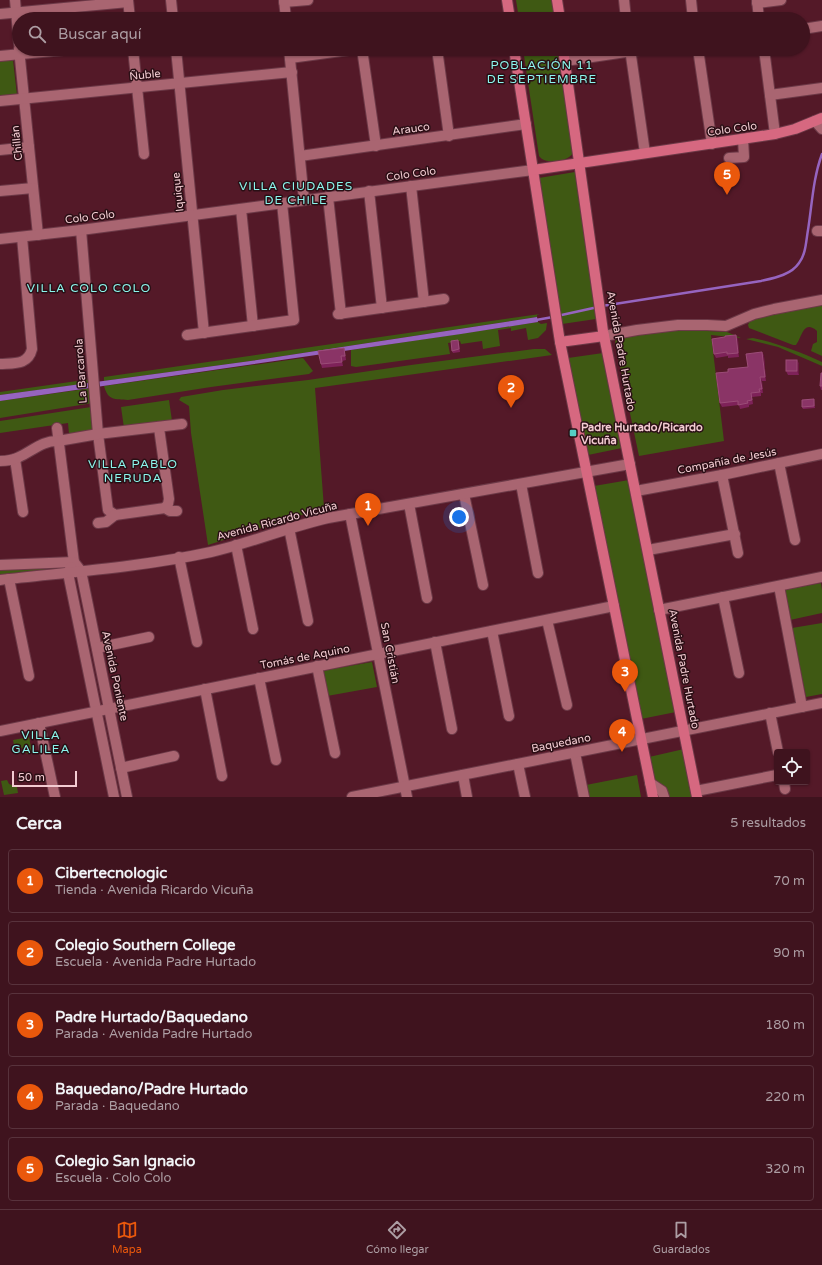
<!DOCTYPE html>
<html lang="es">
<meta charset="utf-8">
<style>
:root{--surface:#3f131e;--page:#461c27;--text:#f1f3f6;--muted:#ad9ea4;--line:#58323c;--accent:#ea580c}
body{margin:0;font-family:"Varela Round",sans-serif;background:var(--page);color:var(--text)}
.controls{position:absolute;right:12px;bottom:12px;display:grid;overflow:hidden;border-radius:4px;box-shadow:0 1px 3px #0004}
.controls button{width:36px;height:36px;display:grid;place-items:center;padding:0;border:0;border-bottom:1px solid var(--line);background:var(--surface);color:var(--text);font:20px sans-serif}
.scale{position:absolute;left:12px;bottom:10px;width:65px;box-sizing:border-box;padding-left:4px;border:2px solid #f3ccd2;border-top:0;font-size:11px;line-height:14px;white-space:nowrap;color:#f3ccd2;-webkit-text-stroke:3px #2a0f15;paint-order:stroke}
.you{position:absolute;left:459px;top:517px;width:14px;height:14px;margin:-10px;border:3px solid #fff;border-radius:50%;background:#1a73e8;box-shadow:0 0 0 6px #1a73e833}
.badge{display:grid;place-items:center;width:26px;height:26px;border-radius:50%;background:var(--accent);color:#fff;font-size:13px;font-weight:700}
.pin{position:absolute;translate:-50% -33px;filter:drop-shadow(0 1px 2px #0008)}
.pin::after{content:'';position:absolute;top:21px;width:14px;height:12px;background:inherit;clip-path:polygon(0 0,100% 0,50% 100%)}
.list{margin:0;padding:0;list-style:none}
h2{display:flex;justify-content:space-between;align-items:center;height:52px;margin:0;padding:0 16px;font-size:17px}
h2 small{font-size:13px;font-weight:400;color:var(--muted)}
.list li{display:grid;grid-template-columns:26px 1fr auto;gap:12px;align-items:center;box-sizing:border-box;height:64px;margin:0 8px 8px;padding:0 8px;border:1px solid var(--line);border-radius:4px}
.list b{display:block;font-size:15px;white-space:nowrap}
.list p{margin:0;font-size:13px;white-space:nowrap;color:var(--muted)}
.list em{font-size:13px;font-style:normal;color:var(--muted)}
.icon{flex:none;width:22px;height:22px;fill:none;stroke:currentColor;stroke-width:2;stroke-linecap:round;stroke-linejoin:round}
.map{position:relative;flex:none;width:822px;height:797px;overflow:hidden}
.search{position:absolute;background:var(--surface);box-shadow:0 1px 3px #0004;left:12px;right:12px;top:12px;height:44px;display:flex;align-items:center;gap:10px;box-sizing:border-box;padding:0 14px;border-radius:22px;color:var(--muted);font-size:15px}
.sheet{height:412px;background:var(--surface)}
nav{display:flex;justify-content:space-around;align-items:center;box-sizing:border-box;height:56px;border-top:1px solid var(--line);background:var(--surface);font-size:11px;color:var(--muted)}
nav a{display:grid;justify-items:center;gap:2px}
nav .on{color:var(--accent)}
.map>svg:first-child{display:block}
.green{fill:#3f5913}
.water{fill:#9664bf}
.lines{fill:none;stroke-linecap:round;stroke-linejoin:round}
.stream{stroke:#9664bf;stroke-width:2.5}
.minor-casing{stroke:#6c3947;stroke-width:12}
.major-casing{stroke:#6c3947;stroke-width:12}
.minor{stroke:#a96571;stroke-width:10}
.major{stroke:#d66880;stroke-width:10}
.wall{fill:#7e2259}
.shaded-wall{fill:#681740}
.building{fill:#8a3466;stroke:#9b4c77}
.poi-dot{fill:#55cec5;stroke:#2a0f15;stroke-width:1.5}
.labels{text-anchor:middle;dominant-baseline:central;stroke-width:3;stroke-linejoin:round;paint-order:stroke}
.street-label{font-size:11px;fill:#f3ccd2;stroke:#2a0f15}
.poi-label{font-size:11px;font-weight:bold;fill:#f3ccd2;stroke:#2a0f15;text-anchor:start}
.neighbourhood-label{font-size:12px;letter-spacing:1px;fill:#8cf6ed;stroke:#2a0f15}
</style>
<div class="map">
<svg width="822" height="797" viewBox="0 0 822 797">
<rect width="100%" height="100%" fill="#541928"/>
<!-- green -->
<g class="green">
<polygon points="516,0 553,0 554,15 552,19 519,19"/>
<path d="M 523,49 L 559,49 L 573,153 C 568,162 545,165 539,156 Z"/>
<polygon points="13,60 17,95 0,97 0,61"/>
<polygon points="575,172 596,319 562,324 539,178"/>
<path d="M 822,305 L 822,356 L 811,351 L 813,344 L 817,342 L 817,331 C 803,319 802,338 796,345 L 793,345 L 749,328 L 748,325 L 750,320 L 771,314 Z"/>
<polygon points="540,314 537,315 537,317 257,360 104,381 104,377"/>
<polygon points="538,322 541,324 547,323 546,330 538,338 528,340 526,328 511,331 511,328 498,330 500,346 483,349 482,341 461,344 460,341 448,343 450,354 356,367 351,366 351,350"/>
<polygon points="670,329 727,332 741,338 711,335 724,441 639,456 615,342 617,338"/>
<path d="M 753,338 C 777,343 800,352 822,362 L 822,366 L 778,347 L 746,339 Z"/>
<polygon points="534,349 545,349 552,355 315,388 324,508 208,545 191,433 189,406 179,400 181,397 223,390 308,380 411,365"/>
<polygon points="603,353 622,448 588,455 568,358"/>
<path d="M 303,358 L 313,371 L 309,374 L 211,387 L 128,400 C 115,399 108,401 104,386 Z"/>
<polygon points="91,379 91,383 0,395 0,392"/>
<polygon points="92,388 93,403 0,418 0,401"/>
<polygon points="169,400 172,421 124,428 121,407"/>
<polygon points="91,407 94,431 69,434 68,423 0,433 0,421"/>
<polygon points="629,480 676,712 641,719 594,486"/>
<polygon points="61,567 63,570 0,578 0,570"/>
<polygon points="821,583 822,590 822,613 790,620 784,590"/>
<polygon points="822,623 822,694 806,697 792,628"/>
<polygon points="372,662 377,687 327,696 321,671"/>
<polygon points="29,737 32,752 27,754 21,747 14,745 13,740"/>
<polygon points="684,749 694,797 668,797 655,782 649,757"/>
<polygon points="637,775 641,797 589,797 586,785"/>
<polygon points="7,780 9,784 17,787 18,793 4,795 1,781"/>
</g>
<!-- water -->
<polygon class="water" points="537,317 538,322 461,334 0,401 0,395 257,360"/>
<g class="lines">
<!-- stream -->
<g class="stream">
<path d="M 602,306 L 761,281 C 774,278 791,275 799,263 C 806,254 806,241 808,230 C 812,205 813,178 822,154"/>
<polyline points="557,316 598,307"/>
<polyline points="536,320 553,317"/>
</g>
<!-- minor casing -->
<g class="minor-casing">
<g id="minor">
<polyline points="15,0 19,44"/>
<polyline points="128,0 130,19"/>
<polyline points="171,0 173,19"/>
<polyline points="284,0 286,19"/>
<polyline points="624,0 626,19"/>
<polyline points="691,0 693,19"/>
<polyline points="757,0 759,19"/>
<polyline points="284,2 308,0"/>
<polyline points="757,3 781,0"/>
<polyline points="0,14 128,2"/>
<polyline points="803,29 822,26"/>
<polyline points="19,49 38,235"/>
<polyline points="133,49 144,154"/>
<polyline points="176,49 204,333"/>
<polyline points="289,49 304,200"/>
<polyline points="362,49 376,146"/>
<polyline points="437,49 449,136"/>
<polyline points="630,49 645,153"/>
<polyline points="698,49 712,144"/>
<polyline points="764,49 775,134"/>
<polyline points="0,56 74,49"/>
<polyline points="290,58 356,49"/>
<polyline points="565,61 646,49"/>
<polyline points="770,95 822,88"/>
<polyline points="0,101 292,72"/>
<polyline points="815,121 822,129"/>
<polyline points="0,150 29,147"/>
<polyline points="300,156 526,124"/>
<polyline points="729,158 744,157 743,139"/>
<polyline points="411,186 424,302"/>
<polyline points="0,191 33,188"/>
<polyline points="369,191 382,308"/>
<polyline points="328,197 341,314"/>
<polyline points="241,209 253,326"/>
<polyline points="81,230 98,434 108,510 115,515 165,508 170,511 177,511"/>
<polyline points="817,231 822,231"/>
<polyline points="0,239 81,230 533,170"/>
<polyline points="338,314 444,299"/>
<polyline points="187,335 294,320 282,203"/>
<polyline points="604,336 637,330 678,325 707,325 726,326 754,314 774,309 822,300"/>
<path d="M 0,364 C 15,363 28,365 32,349 L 22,237"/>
<polyline points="57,428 74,562 81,571 127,797"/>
<polyline points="159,428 169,499 168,504 165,508"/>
<polyline points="15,459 23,512"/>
<path d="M 0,461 C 6,461 13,460 19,457 C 32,451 44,440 58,441 L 98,434 L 182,424"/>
<polyline points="779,463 795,540"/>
<polyline points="722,475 738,553"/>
<polyline points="521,484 538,573"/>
<polyline points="636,491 722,475 822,454"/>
<polyline points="464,494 483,585"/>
<polyline points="409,504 427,598"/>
<polyline points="350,514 407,797"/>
<polyline points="98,523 106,522 115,515"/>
<polyline points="289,528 308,621"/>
<polyline points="236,545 253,629"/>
<polyline points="648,550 735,534"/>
<polyline points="179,557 197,642"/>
<polyline points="0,565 74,562"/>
<polyline points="71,567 68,573 114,797"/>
<polyline points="9,579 29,676"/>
<path d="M 0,580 C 70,572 142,567 211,552 C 251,543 288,527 328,518 L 630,464"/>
<polyline points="779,586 802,707"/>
<polyline points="723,597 739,673"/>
<polyline points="659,610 822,577"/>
<polyline points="547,620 567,705"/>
<polyline points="492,631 509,716"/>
<polyline points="435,642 452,729"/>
<polyline points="97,648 149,637"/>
<polyline points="317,666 335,753"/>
<polyline points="259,678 276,760"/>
<polyline points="205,689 222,776"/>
<polyline points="770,713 778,752"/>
<polyline points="39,723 55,797"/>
<polyline points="0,731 614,606"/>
<polyline points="575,753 584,797"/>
<polyline points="518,764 525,797"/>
<polyline points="121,768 174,756"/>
<polyline points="463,775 467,797"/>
<polyline points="784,782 785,789"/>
<polyline points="650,783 662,791 664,797"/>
<polyline points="696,791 777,775"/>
<polyline points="352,797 822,703"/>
</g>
</g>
<!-- major casing -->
<g class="major-casing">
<g id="major">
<polyline points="507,0 510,19"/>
<polyline points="557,0 560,19"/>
<polyline points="514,49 560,342 653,797"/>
<polyline points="563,49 603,331 697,797"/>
<polyline points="533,170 775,134 795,129 822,118"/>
<polyline points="560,342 604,336"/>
</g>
</g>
<!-- minor -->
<use href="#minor" class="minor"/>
<!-- major -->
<use href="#major" class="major"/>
</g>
<!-- wall -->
<g class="wall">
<polygon points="738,339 739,357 728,358 728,356 716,358 714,354"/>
<polygon points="459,342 460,352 453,353 452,351"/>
<polygon points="344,348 345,352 346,360 342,361 343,366 322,368 321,364"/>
<polygon points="762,352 764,356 766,381 762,381 763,393 761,393 761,396 752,397 753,404 749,405 749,407 740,409 739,405 722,407 720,403 728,372 748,367"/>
<polygon points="797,360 799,364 799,375 788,375 786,371"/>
<polygon points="822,373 822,390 821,390 820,386"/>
<polygon points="814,399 815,408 803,409 802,407"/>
</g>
<!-- shaded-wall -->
<g class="shaded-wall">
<polygon points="736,335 738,339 739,357 738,353"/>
<polygon points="762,352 764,356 766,381 765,377"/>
<polygon points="797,360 799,364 799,375 797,371"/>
<polygon points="760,377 762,381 763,393 762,389"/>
</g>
<!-- building -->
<g class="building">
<polygon points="736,335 738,353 727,354 727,352 714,354 712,339 725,337 725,336"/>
<polygon points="458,340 459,349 452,351 451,341"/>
<polygon points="344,348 345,356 341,356 342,362 321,364 318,351"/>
<polygon points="762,352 765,377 760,377 762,389 759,389 760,392 751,393 752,400 747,401 748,403 738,405 738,401 720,403 716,373 728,372 728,369 748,367 746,354"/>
<rect x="786" y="360" width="11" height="11"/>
<polygon points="821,373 822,373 822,386 820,386"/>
<polygon points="814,399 814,406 802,407 802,400"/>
</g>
<!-- markers -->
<rect class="poi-dot" x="569" y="429" width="8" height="8" rx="2"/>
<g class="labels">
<!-- street labels -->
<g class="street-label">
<text transform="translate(145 75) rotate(-6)">Ñuble</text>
<text transform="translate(411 129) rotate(-8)">Arauco</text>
<text transform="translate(732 129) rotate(-8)">Colo Colo</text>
<text transform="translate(17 143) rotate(-96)">Chillán</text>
<text transform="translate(411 174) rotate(-8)">Colo Colo</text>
<text transform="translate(178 192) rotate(-96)">Iquique</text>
<text transform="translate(90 217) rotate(-7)">Colo Colo</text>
<text transform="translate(621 351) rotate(80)">Avenida Padre Hurtado</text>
<text transform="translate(81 371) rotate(-94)">La Barcarola</text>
<text transform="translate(727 461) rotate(-11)">Compañía de Jesús</text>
<text transform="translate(277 521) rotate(-15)">Avenida Ricardo Vicuña</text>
<text transform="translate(390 653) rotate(79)">San Cristián</text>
<text transform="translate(305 657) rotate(-11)">Tomás de Aquino</text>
<text transform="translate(684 669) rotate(79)">Avenida Padre Hurtado</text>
<text transform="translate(115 676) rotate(78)">Avenida Poniente</text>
<text transform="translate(561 743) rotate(-11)">Baquedano</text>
</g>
<!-- poi labels -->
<g class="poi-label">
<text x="581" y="427">Padre Hurtado/Ricardo<tspan x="581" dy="13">Vicuña</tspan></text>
</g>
<!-- neighbourhood labels -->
<g class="neighbourhood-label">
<text x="542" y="65">POBLACIÓN 11<tspan x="542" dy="14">DE SEPTIEMBRE</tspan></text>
<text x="296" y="186">VILLA CIUDADES<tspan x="296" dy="14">DE CHILE</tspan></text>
<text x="89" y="288">VILLA COLO COLO</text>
<text x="133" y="464">VILLA PABLO<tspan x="133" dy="14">NERUDA</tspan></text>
<text x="41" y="735">VILLA<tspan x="41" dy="14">GALILEA</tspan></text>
</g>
</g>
</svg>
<div class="controls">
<button><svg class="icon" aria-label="locate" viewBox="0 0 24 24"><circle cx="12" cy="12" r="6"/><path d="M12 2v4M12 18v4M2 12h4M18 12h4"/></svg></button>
</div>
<div class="scale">50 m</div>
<div class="you"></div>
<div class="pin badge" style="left:368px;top:526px">1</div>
<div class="pin badge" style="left:511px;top:408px">2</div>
<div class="pin badge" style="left:625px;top:692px">3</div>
<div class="pin badge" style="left:622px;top:752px">4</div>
<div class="pin badge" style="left:727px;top:195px">5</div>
<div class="search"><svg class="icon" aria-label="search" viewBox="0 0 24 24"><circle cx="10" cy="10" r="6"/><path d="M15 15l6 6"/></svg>Buscar aquí</div>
</div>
<section class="sheet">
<h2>Cerca<small>5 resultados</small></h2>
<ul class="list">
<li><span class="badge">1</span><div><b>Cibertecnologic</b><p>Tienda · Avenida Ricardo Vicuña</p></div><em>70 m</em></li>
<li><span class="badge">2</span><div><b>Colegio Southern College</b><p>Escuela · Avenida Padre Hurtado</p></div><em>90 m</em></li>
<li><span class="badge">3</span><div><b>Padre Hurtado/Baquedano</b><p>Parada · Avenida Padre Hurtado</p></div><em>180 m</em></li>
<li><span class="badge">4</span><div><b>Baquedano/Padre Hurtado</b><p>Parada · Baquedano</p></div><em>220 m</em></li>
<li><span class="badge">5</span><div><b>Colegio San Ignacio</b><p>Escuela · Colo Colo</p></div><em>320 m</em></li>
</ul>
</section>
<nav>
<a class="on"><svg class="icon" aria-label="map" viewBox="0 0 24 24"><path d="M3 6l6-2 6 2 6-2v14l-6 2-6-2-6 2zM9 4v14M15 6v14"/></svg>Mapa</a>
<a><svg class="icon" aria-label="directions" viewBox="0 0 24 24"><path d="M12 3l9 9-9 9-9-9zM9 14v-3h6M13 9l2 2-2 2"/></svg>Cómo llegar</a>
<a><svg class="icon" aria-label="saved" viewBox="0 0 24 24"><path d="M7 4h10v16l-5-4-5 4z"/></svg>Guardados</a>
</nav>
